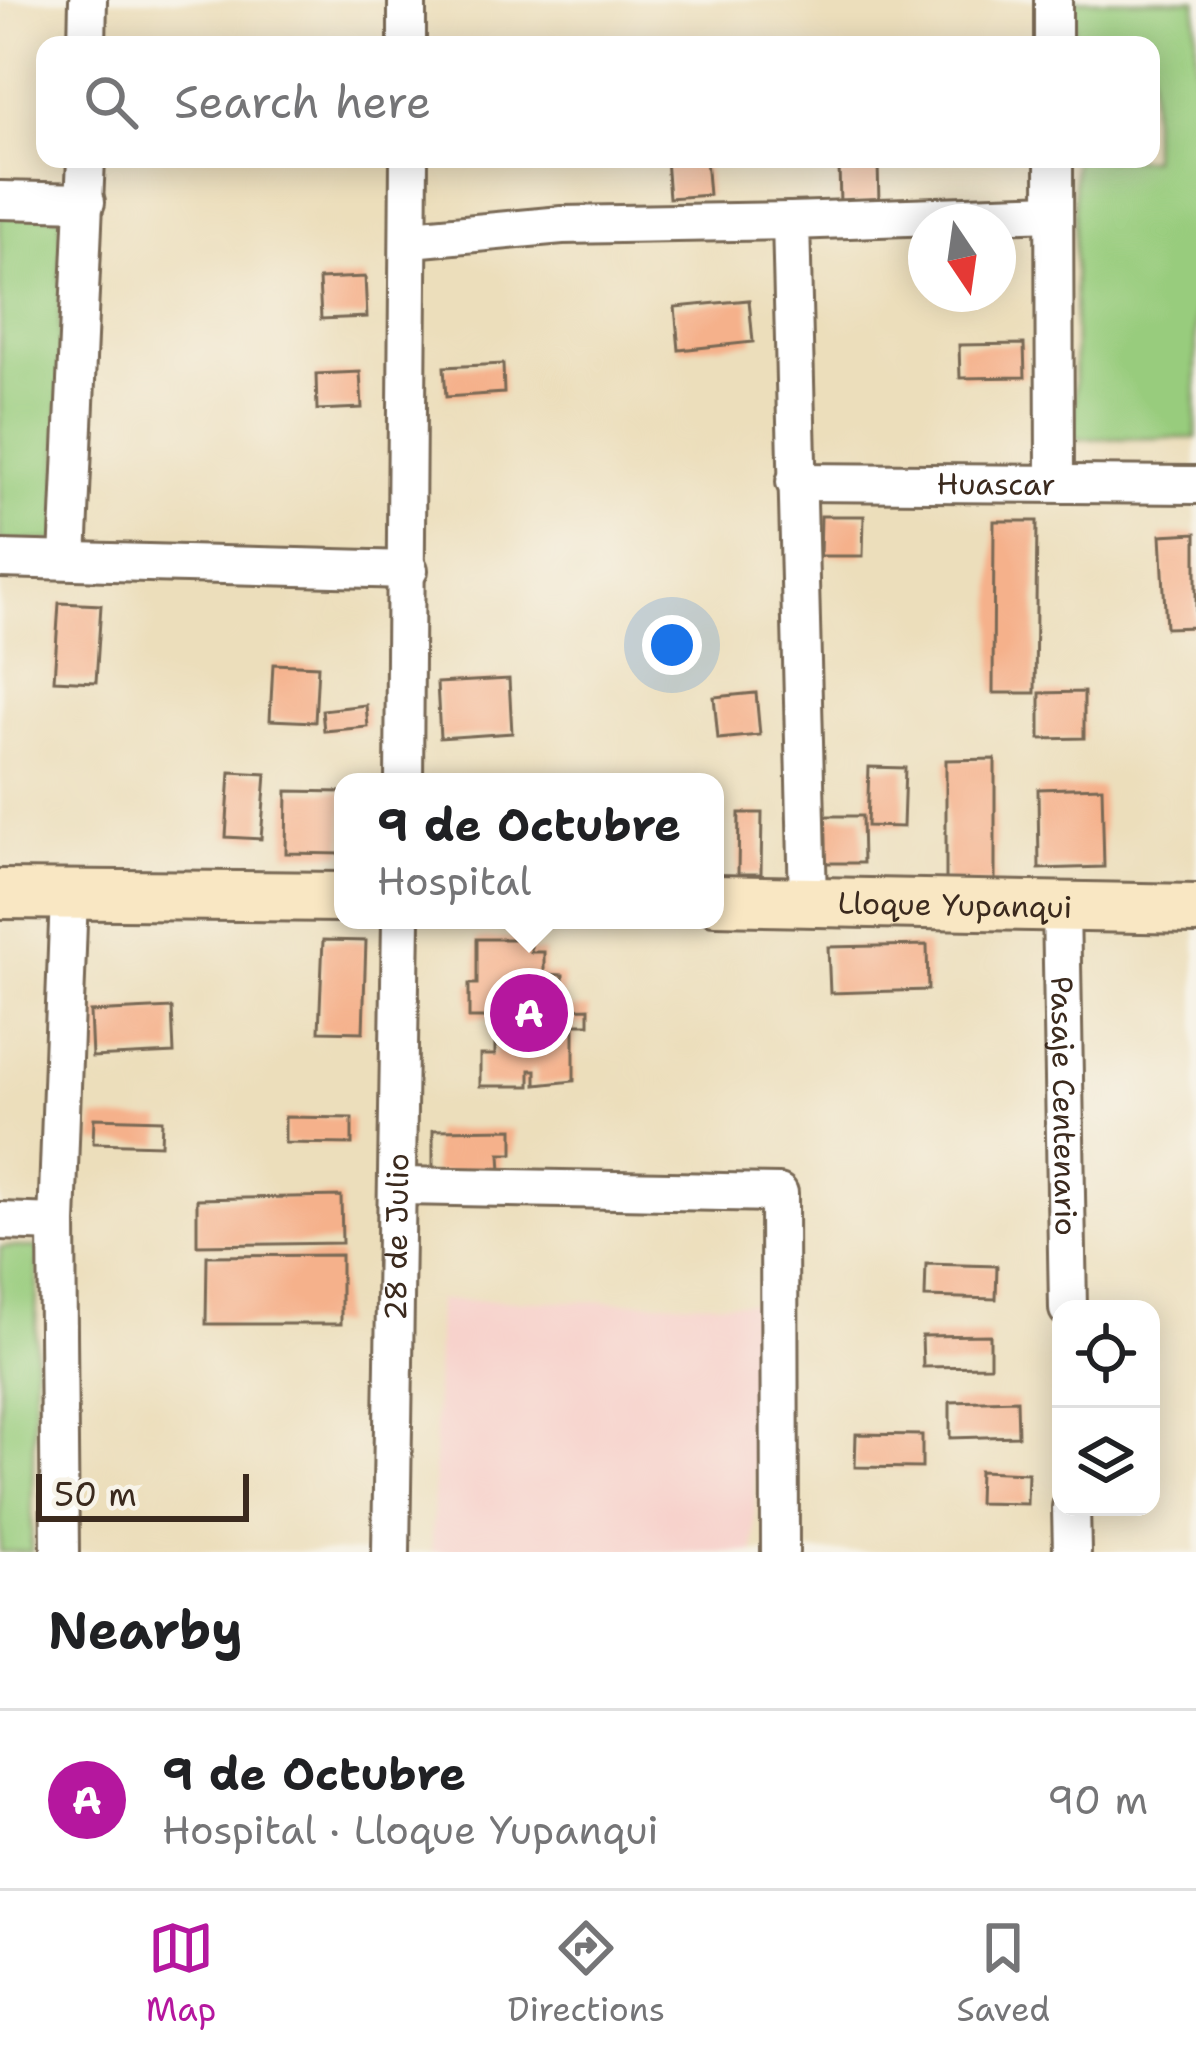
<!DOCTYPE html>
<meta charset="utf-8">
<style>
:root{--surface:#fff;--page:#f2f2f2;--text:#202124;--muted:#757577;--line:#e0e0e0;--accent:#b5179e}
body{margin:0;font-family:"Shantell Sans",sans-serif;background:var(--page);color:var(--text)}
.controls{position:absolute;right:36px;bottom:36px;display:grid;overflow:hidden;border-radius:24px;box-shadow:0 6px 30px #0003}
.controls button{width:108px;height:108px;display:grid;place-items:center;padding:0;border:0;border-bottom:3px solid var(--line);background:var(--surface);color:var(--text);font:60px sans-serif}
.compass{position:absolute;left:908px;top:204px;width:108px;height:108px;border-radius:50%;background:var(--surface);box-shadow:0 6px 30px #0003;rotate:167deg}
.scale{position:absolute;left:36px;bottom:30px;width:213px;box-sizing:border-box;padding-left:12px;border:6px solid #3b2a1e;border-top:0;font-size:33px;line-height:42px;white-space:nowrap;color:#3b2a1e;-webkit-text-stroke:9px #f7f3e8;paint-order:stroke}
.you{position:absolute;left:672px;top:645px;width:42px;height:42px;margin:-30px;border:9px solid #fff;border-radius:50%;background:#1a73e8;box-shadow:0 0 0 18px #1a73e833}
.badge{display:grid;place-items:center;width:78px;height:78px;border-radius:50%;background:var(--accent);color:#fff;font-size:39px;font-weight:700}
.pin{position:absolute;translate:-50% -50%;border:6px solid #fff;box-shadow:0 3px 12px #0006}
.popup{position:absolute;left:334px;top:773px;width:390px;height:156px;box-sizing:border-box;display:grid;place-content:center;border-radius:24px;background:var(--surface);filter:drop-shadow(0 3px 9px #0005);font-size:39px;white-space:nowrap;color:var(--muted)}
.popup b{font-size:45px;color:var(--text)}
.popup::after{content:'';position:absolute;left:50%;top:100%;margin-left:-24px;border:24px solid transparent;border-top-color:var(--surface)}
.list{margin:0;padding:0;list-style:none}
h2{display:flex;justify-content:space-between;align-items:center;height:156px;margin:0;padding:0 48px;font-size:51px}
h2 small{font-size:39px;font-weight:400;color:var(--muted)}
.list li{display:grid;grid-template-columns:78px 1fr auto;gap:36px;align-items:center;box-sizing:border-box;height:180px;padding:0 48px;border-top:3px solid var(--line)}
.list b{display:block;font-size:45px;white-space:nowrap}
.list p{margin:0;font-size:39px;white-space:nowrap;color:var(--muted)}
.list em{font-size:39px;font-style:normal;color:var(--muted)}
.icon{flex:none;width:66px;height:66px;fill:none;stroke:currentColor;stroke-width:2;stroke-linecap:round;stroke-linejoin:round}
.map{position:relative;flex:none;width:1196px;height:1552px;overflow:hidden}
.search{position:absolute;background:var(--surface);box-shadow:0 6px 30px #0003;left:36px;right:36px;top:36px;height:132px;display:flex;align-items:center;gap:30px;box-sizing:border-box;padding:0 42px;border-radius:24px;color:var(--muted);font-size:45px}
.sheet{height:336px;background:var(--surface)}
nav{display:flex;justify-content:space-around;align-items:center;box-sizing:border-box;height:168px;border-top:3px solid var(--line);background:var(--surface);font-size:33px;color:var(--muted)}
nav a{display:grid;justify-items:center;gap:6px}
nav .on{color:var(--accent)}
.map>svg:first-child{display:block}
.built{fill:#f7d0ca}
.green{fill:#98cc7d;stroke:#6a7b4e;stroke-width:3}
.building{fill:#f5b18b}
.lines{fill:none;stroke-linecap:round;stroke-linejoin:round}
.street-casing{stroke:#796955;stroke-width:42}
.secondary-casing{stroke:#796955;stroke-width:54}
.street{stroke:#fff;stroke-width:36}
.secondary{stroke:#f9e7c3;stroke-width:48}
.labels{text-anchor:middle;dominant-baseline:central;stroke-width:9;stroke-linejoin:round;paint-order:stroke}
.street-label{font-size:30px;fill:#3b2a1e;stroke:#f7f3e8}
</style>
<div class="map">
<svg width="1196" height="1552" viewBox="0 0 1196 1552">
<rect width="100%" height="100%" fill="#f7f3e8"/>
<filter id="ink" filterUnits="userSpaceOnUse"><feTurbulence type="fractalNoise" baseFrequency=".00833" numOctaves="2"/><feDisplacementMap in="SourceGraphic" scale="24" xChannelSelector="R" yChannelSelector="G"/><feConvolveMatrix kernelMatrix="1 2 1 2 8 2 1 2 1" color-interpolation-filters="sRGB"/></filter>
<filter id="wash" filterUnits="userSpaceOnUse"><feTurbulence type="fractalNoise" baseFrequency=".004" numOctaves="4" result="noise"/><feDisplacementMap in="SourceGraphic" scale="48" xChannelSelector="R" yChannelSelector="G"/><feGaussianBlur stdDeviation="2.7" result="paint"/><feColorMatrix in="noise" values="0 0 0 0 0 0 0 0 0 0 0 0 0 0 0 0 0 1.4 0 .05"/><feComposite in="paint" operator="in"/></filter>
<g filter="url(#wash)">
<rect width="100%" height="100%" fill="#ecdebb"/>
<!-- built -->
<polygon class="built" points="438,1300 756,1303 754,1552 432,1552"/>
<!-- green -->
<g class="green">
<polygon points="1074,0 1196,0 1196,438 1075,439 1074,159 1151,159 1151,45 1074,45"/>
<polygon points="0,214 61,216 58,541 0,541"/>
<polygon points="0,1247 38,1247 31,1552 0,1552"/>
</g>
<g id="blocks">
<!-- building -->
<g class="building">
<polygon points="666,159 706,159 709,195 669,198"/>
<polygon points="878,164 879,203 840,204 839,165"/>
<polygon points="365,277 367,317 321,319 319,279"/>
<polygon points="749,300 753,342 679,350 675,307"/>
<polygon points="1024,344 1025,377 960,378 959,345"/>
<polygon points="503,364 504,393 446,397 444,367"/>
<polygon points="360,372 362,408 317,410 316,374"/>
<polygon points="821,516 864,516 863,556 820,556"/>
<polygon points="994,521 1037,521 1035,693 993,693"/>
<polygon points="1196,533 1196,627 1166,628 1161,535"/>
<polygon points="59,603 101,605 96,682 54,680"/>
<polygon points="273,664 318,666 315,722 270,720"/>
<polygon points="509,679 512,733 440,738 437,683"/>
<polygon points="1084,692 1084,738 1040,739 1040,693"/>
<polygon points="756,693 760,735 718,739 714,697"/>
<polygon points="366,705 368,727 324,731 322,710"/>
<polygon points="995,759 995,883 946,884 946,760"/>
<polygon points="869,767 905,768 903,827 867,826"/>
<polygon points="230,772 266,774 261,839 226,837"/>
<polygon points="1102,787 1104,867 1039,869 1038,789"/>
<polygon points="287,791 343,792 343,854 286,853"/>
<polygon points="739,813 762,813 761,874 738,874"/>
<polygon points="816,816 862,816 863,863 817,863"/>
<polygon points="477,939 531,939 531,952 544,952 544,974 563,975 563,1009 589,1008 589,1024 574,1024 574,1081 536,1085 536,1070 530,1070 530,1086 480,1086 480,1055 495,1055 495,1018 469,1018 469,984 477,984"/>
<polygon points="323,940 366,941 363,1032 319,1031"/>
<polygon points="927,945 928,990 830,993 828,947"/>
<polygon points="172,1008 174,1053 92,1057 90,1012"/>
<polygon points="285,1117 352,1118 352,1144 285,1143"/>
<polygon points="94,1118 162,1120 161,1145 93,1143"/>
<polygon points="513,1129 513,1154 500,1154 501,1172 433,1173 433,1130"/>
<polygon points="341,1196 342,1243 197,1245 197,1199"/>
<polygon points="341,1255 341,1324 206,1324 207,1256"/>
<polygon points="926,1264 997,1266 996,1299 925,1297"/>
<polygon points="990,1335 990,1366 923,1367 922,1336"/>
<polygon points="1017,1400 1018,1436 950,1438 950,1402"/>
<polygon points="856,1434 922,1435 922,1468 855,1467"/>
<polygon points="979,1471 1028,1473 1027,1504 978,1503"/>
</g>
</g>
</g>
<g filter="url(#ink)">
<use href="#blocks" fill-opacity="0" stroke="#796955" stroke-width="3"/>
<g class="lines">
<!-- street casing -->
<g class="street-casing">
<g id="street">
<polyline points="407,0 407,45"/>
<polyline points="1053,0 1053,45"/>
<polyline points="87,45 88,0"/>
<polyline points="1054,159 1055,482"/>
<polyline points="0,200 86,202"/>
<polyline points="411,239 562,225 791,221"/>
<path id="s1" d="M 795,482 L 1196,485"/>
<polyline points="0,559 409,570"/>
<polyline points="68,559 86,159"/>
<polyline points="404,782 409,159"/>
<polyline points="808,901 791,221 1054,212"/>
<path id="s2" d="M 1061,905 L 1068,1309"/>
<polyline points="401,1186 779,1193 780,1552"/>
<polyline points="0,1221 57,1223"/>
<polyline points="1071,1507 1072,1552"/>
<polyline points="60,1552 57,1223 69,895"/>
<path id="s3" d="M 391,1552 L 401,920"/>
</g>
</g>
<!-- secondary casing -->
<g class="secondary-casing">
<g id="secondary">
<polyline points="0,894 343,897"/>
<path id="s4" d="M 715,900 L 1196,909"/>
</g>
</g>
<!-- street -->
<use href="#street" class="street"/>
<!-- secondary -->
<use href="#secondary" class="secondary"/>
</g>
</g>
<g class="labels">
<!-- street labels -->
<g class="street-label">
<text stroke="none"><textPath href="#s1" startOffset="201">Huascar</textPath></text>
<text stroke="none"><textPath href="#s4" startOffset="240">Lloque Yupanqui</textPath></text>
<text stroke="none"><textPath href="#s2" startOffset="201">Pasaje Centenario</textPath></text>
<text stroke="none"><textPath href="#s3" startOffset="315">28 de Julio</textPath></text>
</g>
</g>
</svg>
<div class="controls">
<button><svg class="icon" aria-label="locate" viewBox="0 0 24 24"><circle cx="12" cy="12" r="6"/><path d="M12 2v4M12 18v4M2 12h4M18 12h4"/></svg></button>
<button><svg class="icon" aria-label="layers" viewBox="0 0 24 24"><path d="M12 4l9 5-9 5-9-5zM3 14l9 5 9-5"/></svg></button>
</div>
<svg class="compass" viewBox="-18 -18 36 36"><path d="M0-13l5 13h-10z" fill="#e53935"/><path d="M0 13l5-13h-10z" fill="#757577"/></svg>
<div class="scale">50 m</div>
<div class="you"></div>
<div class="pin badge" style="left:529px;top:1013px">A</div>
<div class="popup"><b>9 de Octubre</b>Hospital</div>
<div class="search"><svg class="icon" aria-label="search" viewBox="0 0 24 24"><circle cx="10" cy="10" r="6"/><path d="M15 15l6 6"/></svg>Search here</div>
</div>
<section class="sheet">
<h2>Nearby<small></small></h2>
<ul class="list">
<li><span class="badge">A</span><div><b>9 de Octubre</b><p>Hospital · Lloque Yupanqui</p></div><em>90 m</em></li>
</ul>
</section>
<nav>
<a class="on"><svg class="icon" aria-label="map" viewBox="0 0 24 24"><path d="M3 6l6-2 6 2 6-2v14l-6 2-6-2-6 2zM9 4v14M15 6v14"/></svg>Map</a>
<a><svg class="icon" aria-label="directions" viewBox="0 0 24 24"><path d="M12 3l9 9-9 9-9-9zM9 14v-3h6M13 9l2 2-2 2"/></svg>Directions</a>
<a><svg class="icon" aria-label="saved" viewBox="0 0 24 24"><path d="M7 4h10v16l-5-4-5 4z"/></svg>Saved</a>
</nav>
